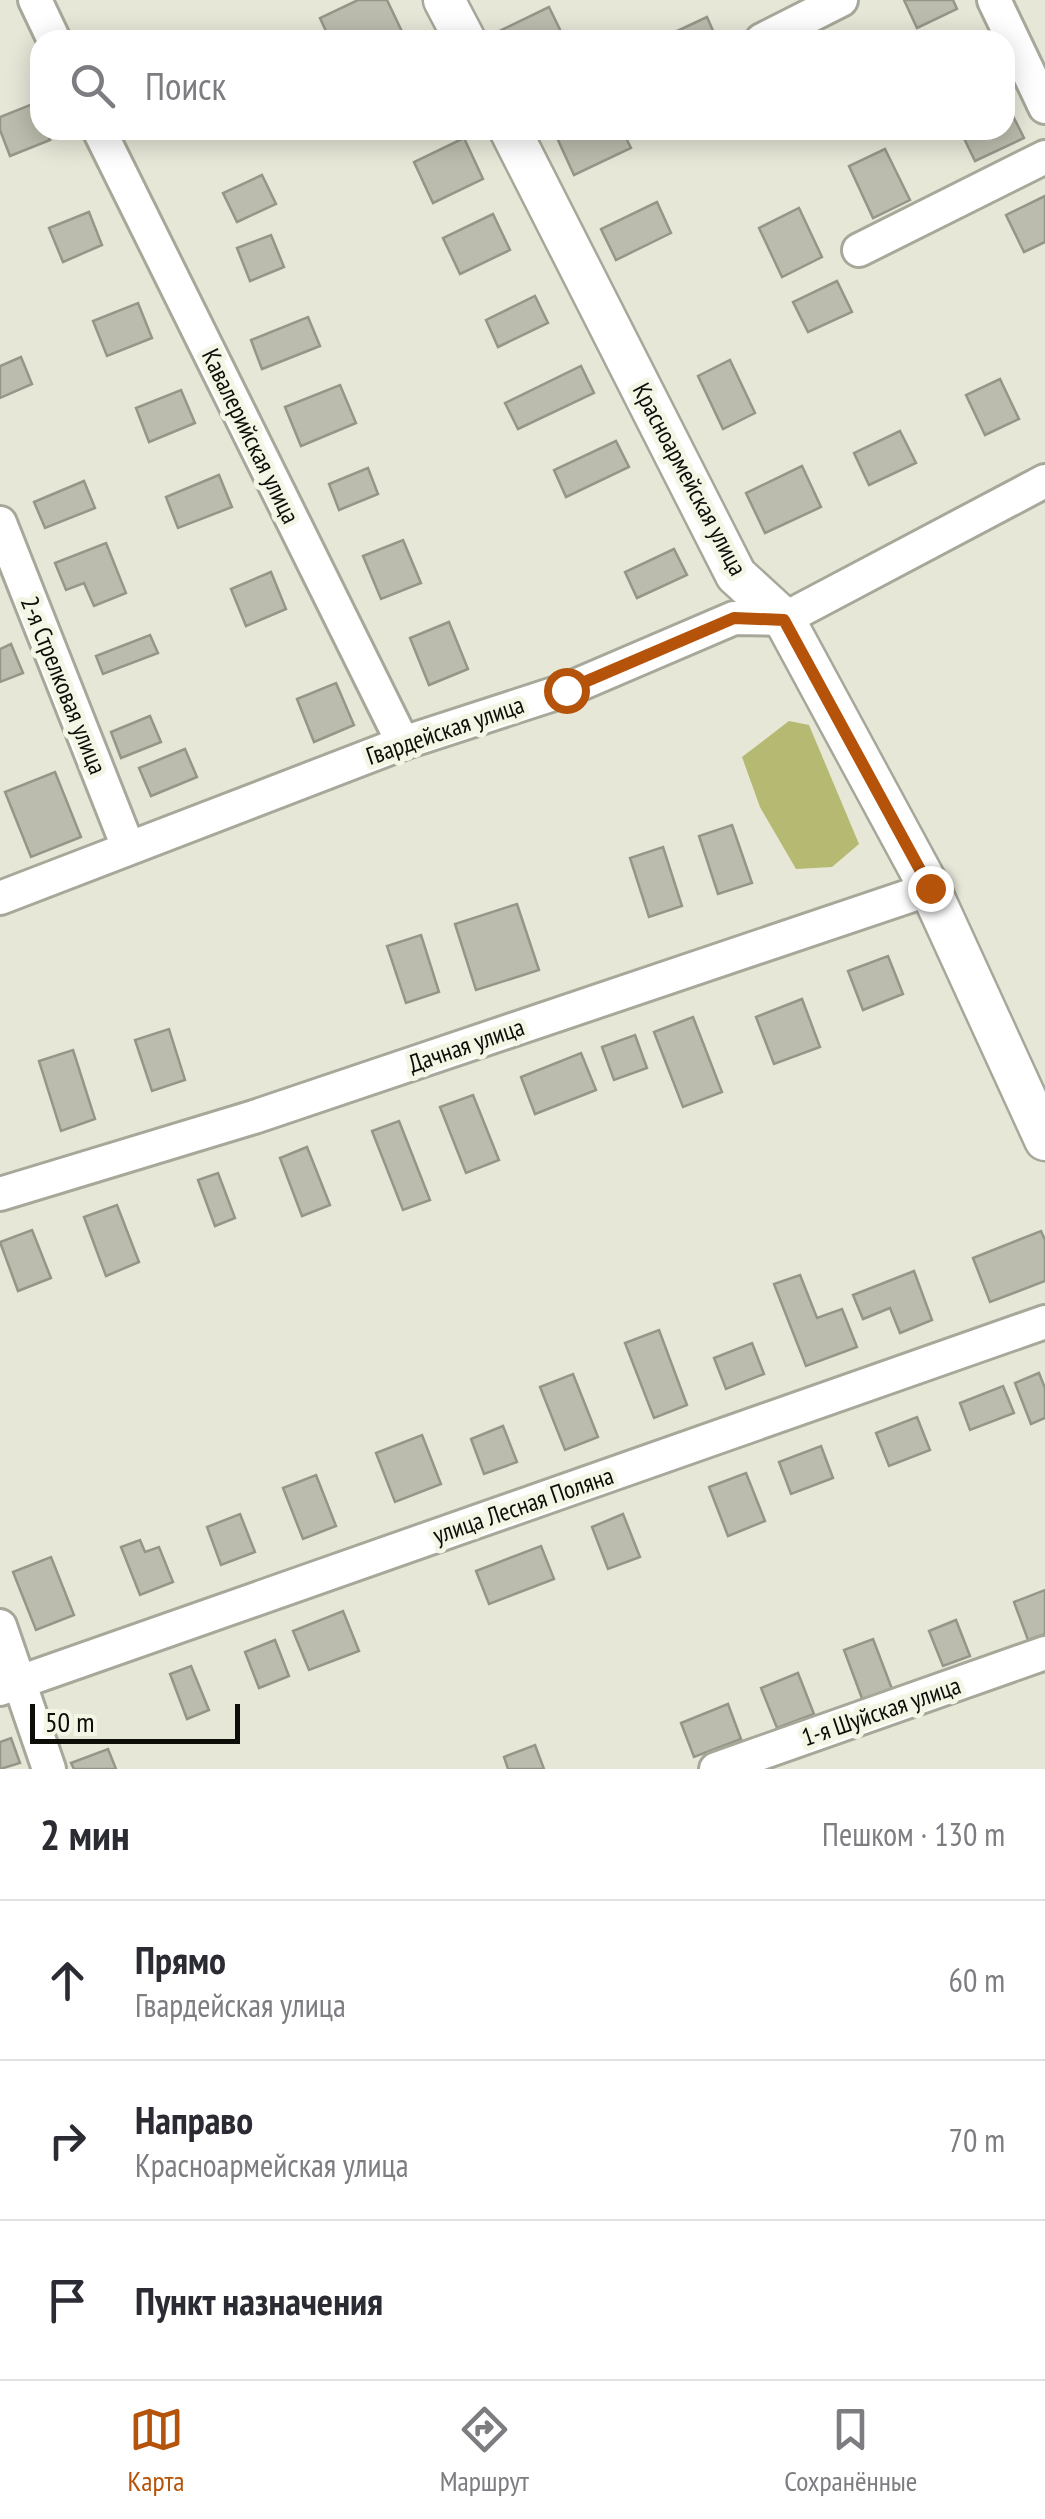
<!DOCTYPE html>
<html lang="ru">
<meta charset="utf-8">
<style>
:root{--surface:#fff;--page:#f7f7f7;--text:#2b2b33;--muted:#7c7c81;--line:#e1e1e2;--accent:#b45309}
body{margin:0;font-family:"PT Sans Narrow",sans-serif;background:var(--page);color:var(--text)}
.scale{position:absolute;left:30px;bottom:25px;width:210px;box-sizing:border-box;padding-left:10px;border:5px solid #0e0e09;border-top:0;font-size:28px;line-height:35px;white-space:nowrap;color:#0e0e09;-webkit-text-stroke:8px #f3f5e5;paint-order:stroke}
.stop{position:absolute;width:30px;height:30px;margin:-22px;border:8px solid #b45309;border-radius:50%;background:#fff}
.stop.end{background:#b45309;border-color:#fff;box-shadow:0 2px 10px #0008}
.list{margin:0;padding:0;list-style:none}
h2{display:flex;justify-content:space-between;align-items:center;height:130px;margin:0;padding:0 40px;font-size:42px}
h2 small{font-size:32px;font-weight:400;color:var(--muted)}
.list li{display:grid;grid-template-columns:65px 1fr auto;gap:30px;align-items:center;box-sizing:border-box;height:160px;padding:0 40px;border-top:2px solid var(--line)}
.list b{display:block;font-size:38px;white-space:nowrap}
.list p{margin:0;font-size:32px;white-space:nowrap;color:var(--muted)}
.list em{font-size:32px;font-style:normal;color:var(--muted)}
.icon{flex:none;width:55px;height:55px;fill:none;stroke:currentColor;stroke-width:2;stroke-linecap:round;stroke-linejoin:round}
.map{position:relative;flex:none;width:1045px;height:1769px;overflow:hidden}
.search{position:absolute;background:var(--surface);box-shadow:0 5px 25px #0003;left:30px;right:30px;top:30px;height:110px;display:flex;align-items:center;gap:25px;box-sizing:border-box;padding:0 35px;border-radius:30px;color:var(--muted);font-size:38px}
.sheet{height:610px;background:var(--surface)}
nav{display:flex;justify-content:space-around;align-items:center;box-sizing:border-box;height:140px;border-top:2px solid var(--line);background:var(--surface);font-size:28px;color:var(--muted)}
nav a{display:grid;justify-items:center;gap:5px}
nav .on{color:var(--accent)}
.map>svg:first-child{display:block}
.water{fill:#b5b971}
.building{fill:#bbbcad;stroke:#959688;stroke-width:2.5}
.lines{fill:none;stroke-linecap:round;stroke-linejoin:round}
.minor-casing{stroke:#a7a899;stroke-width:38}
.tertiary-casing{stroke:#a7a899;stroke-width:45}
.minor{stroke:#fff;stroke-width:32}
.tertiary{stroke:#fff;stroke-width:40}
.route{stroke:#b45309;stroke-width:12}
.labels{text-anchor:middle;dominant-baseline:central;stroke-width:10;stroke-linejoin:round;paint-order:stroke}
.street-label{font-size:25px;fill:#0e0e09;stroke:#f3f5e5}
</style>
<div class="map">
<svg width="1045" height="1769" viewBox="0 0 1045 1769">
<rect width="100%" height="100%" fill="#e6e7d7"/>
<!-- water -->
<polygon class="water" points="789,721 809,725 859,844 832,867 796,869 760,807 742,757"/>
<!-- building -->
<g class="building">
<polygon points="358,0 387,0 406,40 330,40 320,18"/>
<polygon points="904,0 953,0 957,9 917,28"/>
<polygon points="549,7 565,40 496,40 493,34"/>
<polygon points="707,17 717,40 658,40"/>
<polygon points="35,103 40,115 40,130 46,130 50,140 10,156 0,130 0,117"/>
<polygon points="1007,104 1024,138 975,161 960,130 1005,130"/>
<polygon points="578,130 622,130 631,148 574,175 558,140"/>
<polygon points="464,138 483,179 433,203 414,162"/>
<polygon points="885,149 910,200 873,218 849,166"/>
<polygon points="262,175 276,204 237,222 223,193"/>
<polygon points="1045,196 1045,242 1024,252 1006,215"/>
<polygon points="657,202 671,233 616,260 601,229"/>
<polygon points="799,208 822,257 782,277 759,228"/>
<polygon points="89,212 102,245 63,262 49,228"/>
<polygon points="493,214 510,250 460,274 443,238"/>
<polygon points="271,235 284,267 250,281 237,248"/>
<polygon points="837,281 852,312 808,332 793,302"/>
<polygon points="535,296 548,323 498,347 486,320"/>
<polygon points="138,303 152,338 107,356 93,321"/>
<polygon points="308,317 320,346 262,369 251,340"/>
<polygon points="21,357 32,384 0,398 0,366"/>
<polygon points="730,360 755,413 723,429 698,376"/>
<polygon points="581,366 594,393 518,429 505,403"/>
<polygon points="1000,379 1019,419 985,435 966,395"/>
<polygon points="340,385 356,423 301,446 285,407"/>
<polygon points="181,390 195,423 149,442 136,408"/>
<polygon points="900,431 916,463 869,485 854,453"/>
<polygon points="616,441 629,467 566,497 554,470"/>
<polygon points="802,466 821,507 765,533 746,493"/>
<polygon points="368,468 378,494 339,510 329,484"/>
<polygon points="219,475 232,507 178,528 166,497"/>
<polygon points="84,481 95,508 45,528 34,502"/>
<polygon points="403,540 421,583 381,599 363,556"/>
<polygon points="106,543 126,593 94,606 84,583 66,590 55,563"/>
<polygon points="674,549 687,575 637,598 625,572"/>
<polygon points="271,572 286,609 246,626 231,589"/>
<polygon points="449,622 468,669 429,685 410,638"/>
<polygon points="150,635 158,653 103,674 96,656"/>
<polygon points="11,644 23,673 0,682 0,649"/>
<polygon points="336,683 354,725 314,742 297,699"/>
<polygon points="150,716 161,742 121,758 111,732"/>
<polygon points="185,749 197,777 151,796 139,768"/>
<polygon points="55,772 81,837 31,857 5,792"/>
<polygon points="732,825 752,883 718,894 699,836"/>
<polygon points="663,847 682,906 649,917 630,858"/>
<polygon points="517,904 539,970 476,990 455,924"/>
<polygon points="421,935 439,992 406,1003 387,946"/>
<polygon points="888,956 903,994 863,1010 848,971"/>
<polygon points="802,999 820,1047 774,1064 756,1017"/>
<polygon points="693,1017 722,1092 683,1107 654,1032"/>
<polygon points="169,1029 185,1080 152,1091 135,1040"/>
<polygon points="635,1035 647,1068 614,1080 602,1047"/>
<polygon points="73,1050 95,1119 61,1131 39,1061"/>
<polygon points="581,1053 596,1090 535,1114 521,1077"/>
<polygon points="473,1095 499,1160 466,1173 440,1107"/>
<polygon points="399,1121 430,1200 403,1210 372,1131"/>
<polygon points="307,1147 330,1205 302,1216 280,1158"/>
<polygon points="218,1173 235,1218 215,1226 198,1180"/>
<polygon points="117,1205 139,1262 106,1276 84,1217"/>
<polygon points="32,1230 51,1278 18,1291 0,1242"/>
<polygon points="1041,1231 1045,1240 1045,1281 990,1302 973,1258"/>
<polygon points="914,1271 932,1320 900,1333 890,1308 863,1319 853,1295"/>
<polygon points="800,1275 817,1318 842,1309 857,1347 806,1366 774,1284"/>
<polygon points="659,1330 687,1405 654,1418 625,1343"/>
<polygon points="752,1343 764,1374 726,1389 714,1358"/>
<polygon points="1039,1373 1045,1388 1045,1418 1031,1424 1015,1383"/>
<polygon points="573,1374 598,1437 565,1450 540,1387"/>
<polygon points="1003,1386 1014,1413 970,1430 960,1403"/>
<polygon points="917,1417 930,1450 889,1466 876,1433"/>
<polygon points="503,1426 517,1462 484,1474 471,1439"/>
<polygon points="422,1435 441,1484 395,1502 376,1453"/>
<polygon points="821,1446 833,1478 791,1494 779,1462"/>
<polygon points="746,1473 765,1521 728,1536 709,1487"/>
<polygon points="316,1475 336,1526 303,1539 283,1488"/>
<polygon points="240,1514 255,1552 221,1565 207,1527"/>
<polygon points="623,1514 640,1557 608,1569 592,1527"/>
<polygon points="140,1540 145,1552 159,1547 173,1582 140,1595 121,1547"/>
<polygon points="541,1546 554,1579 489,1604 476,1571"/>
<polygon points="51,1557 74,1615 36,1630 13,1572"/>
<polygon points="1045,1590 1045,1634 1028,1640 1014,1602"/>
<polygon points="343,1611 359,1651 309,1670 293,1631"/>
<polygon points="956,1620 970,1656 943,1666 929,1631"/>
<polygon points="873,1639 892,1689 863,1701 844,1650"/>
<polygon points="275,1640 289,1676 259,1688 245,1652"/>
<polygon points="191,1666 209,1710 187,1719 170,1674"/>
<polygon points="798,1673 814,1714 777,1728 761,1688"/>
<polygon points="728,1704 741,1739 694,1757 681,1723"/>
<polygon points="11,1738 20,1763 0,1769 0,1742"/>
<polygon points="535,1745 544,1769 508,1769 504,1757"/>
<polygon points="108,1749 116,1769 74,1769 71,1763"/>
</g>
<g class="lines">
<!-- minor casing -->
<g class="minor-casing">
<g id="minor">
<polyline points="35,0 54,40"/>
<polyline points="994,0 1045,107"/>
<polyline points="762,40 841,0"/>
<polyline points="99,130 403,743"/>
<polyline points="859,250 1045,157"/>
<polyline points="0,523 128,847"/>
<polyline points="0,898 403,743 566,690 734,618 784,619 1045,481"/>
<polyline points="0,1194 254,1117 930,889"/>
<polyline points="0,1626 49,1769"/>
<polyline points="0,1689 1045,1322"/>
<polyline points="716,1769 1045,1653"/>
</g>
</g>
<!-- tertiary casing -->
<g class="tertiary-casing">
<g id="tertiary">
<polyline points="444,0 465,40"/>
<polyline points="510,130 736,575 784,619 930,889 1045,1140"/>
</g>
</g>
<!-- minor -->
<use href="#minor" class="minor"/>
<!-- tertiary -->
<use href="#tertiary" class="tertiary"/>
</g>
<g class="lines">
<!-- route -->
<polyline class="route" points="566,690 734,618 784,620 930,888"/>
</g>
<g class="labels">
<!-- street labels -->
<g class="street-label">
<text transform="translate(251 436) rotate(64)">Кавалерийская улица</text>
<text transform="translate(690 479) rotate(62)">Красноармейская улица</text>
<text transform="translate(64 685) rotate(68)">2-я Стрелковая улица</text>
<text transform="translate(445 730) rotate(-19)">Гвардейская улица</text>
<text transform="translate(466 1045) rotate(-19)">Дачная улица</text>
<text transform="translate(523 1505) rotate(-19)">улица Лесная Поляна</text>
<text transform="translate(881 1711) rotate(-19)">1-я Шуйская улица</text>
</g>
</g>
</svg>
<div class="scale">50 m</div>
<div class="stop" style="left:566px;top:690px"></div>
<div class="stop end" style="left:930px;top:888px"></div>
<div class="search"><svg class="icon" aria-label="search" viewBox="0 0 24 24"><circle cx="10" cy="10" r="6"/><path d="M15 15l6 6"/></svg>Поиск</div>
</div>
<section class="sheet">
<h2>2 мин<small>Пешком · 130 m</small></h2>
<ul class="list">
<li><svg class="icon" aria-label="ahead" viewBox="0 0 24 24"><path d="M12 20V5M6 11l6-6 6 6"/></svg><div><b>Прямо</b><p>Гвардейская улица</p></div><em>60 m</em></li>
<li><svg class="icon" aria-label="right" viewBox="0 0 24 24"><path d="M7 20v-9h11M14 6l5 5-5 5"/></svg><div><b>Направо</b><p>Красноармейская улица</p></div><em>70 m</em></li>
<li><svg class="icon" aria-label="arrive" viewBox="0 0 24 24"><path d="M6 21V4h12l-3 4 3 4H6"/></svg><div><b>Пункт назначения</b></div></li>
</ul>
</section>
<nav>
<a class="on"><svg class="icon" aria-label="map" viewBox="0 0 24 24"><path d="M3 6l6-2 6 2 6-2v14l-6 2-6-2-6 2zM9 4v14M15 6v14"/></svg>Карта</a>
<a><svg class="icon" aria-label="directions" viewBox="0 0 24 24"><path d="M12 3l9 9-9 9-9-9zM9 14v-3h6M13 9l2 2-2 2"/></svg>Маршрут</a>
<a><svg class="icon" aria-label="saved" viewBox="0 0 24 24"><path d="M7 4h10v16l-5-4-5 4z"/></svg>Сохранённые</a>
</nav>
